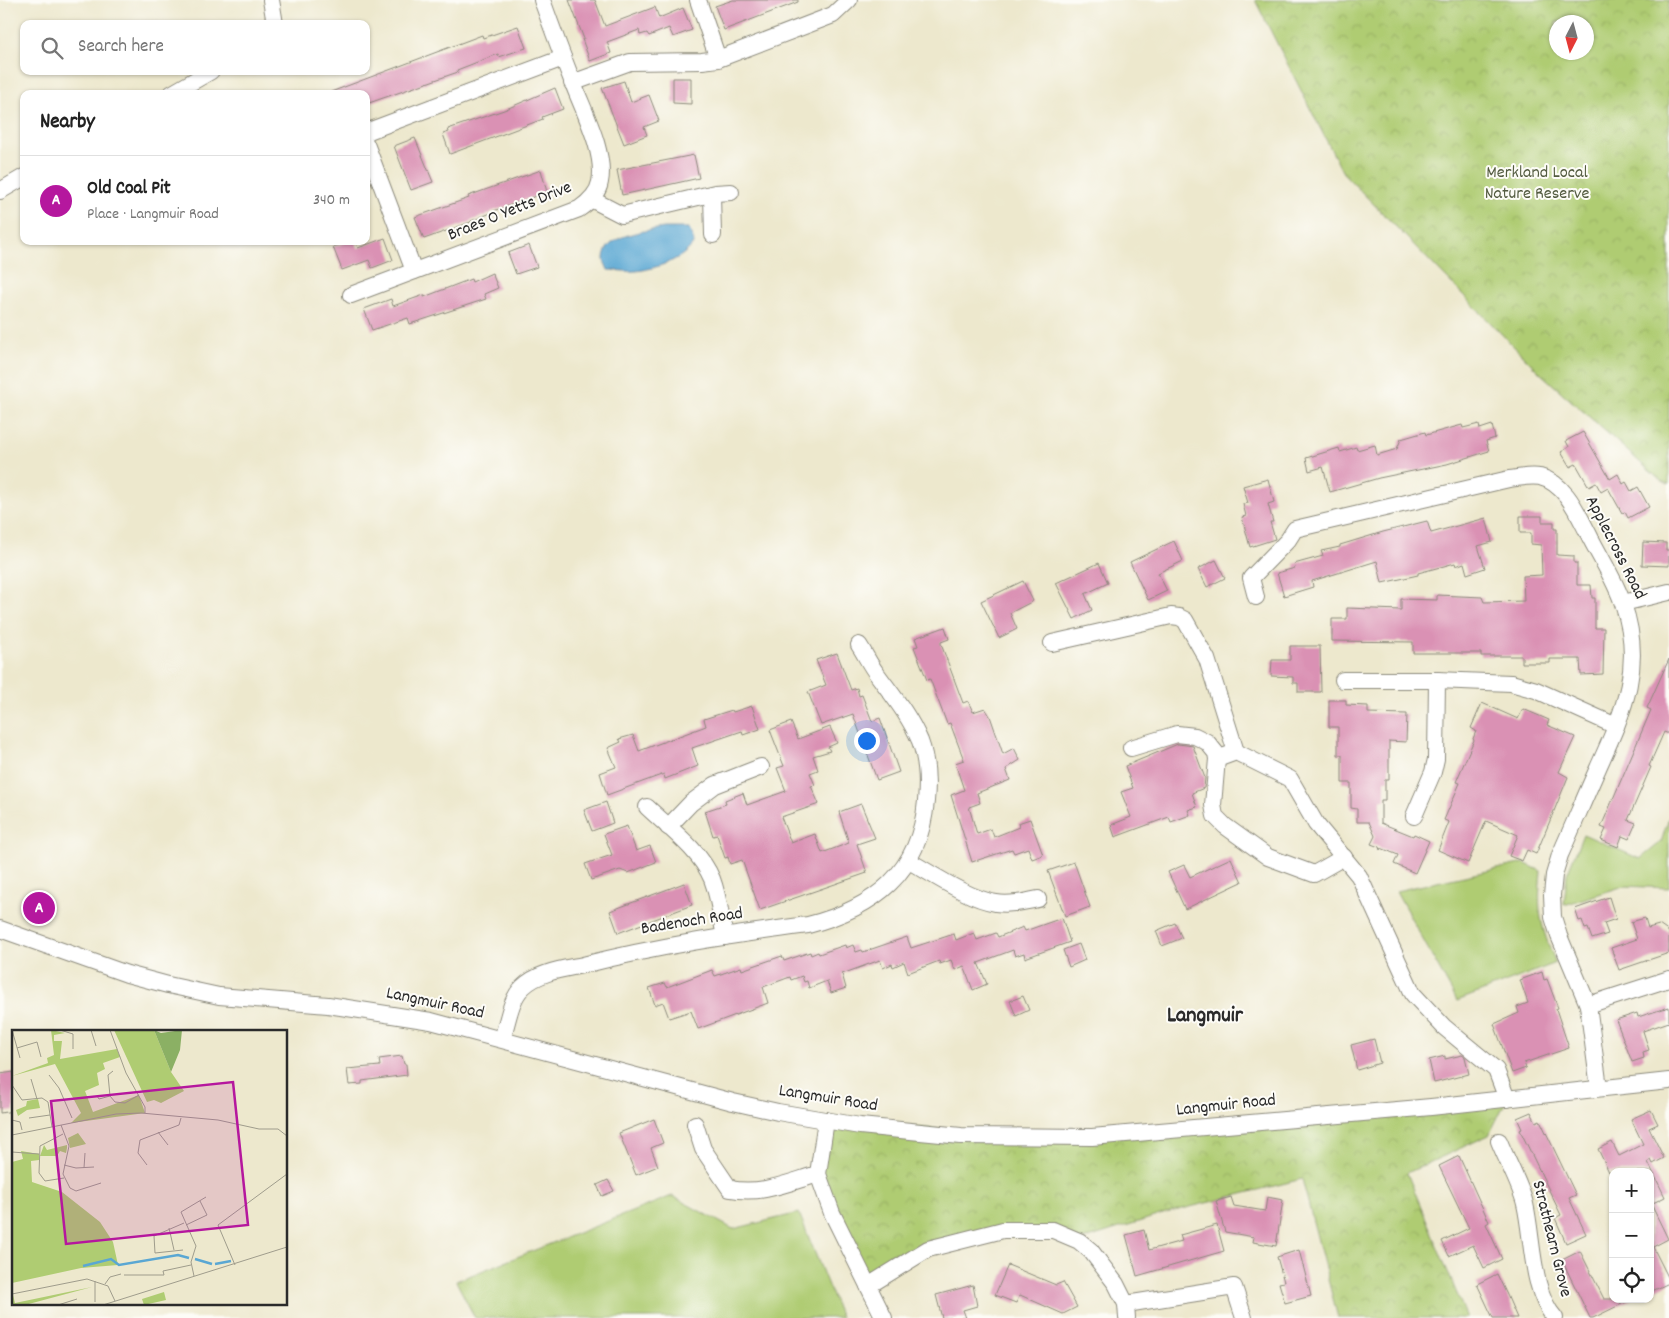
<!DOCTYPE html>
<meta charset="utf-8">
<style>
:root{--surface:#fff;--page:#f2f2f2;--text:#222;--muted:#767676;--line:#e0e0e0;--accent:#b5179e}
body{margin:0;font-family:Dekko,sans-serif;background:var(--page);color:var(--text)}
.controls{position:absolute;right:15px;bottom:15px;display:grid;overflow:hidden;border-radius:10px;box-shadow:0 1px 4px #0004}
.controls button{width:45px;height:45px;display:grid;place-items:center;padding:0;border:0;border-bottom:1px solid var(--line);background:var(--surface);color:var(--text);font:25px sans-serif}
.compass{position:absolute;left:1549px;top:15px;width:45px;height:45px;border-radius:50%;background:var(--surface);box-shadow:0 1px 4px #0004;rotate:186deg}
.you{position:absolute;left:866px;top:740px;width:18px;height:18px;margin:-12px;border:4px solid #fff;border-radius:50%;background:#1a73e8;box-shadow:0 0 0 8px #1a73e833}
.badge{display:grid;place-items:center;width:32px;height:32px;border-radius:50%;background:var(--accent);color:#fff;font-size:16px;font-weight:700}
.pin{position:absolute;translate:-50% -50%;border:2px solid #fff;box-shadow:0 1px 5px #0006}
.list{margin:0;padding:0;list-style:none}
h2{display:flex;justify-content:space-between;align-items:center;height:65px;margin:0;padding:0 20px;font-size:21px}
h2 small{font-size:16px;font-weight:400;color:var(--muted)}
.list li{display:grid;grid-template-columns:32px 1fr auto;gap:15px;align-items:center;box-sizing:border-box;height:90px;padding:0 20px;border-top:1px solid var(--line)}
.list b{display:block;font-size:19px;white-space:nowrap}
.list p{margin:0;font-size:16px;white-space:nowrap;color:var(--muted)}
.list em{font-size:16px;font-style:normal;color:var(--muted)}
.icon{flex:none;width:28px;height:28px;fill:none;stroke:currentColor;stroke-width:2;stroke-linecap:round;stroke-linejoin:round}
.map{position:relative;flex:none;width:1669px;height:1318px;overflow:hidden}
.search{position:absolute;background:var(--surface);box-shadow:0 1px 4px #0004;left:20px;top:20px;width:350px;height:55px;display:flex;align-items:center;gap:12px;box-sizing:border-box;padding:0 18px;border-radius:10px;color:var(--muted);font-size:19px}
.panel{position:absolute;background:var(--surface);box-shadow:0 1px 4px #0004;left:20px;top:90px;width:350px;height:155px;border-radius:10px}
.map>svg:first-child{display:block}
.green{fill:#afcc72;stroke:#6d7c4e}
.park{fill:url(#park-crowns);stroke:#6d7c4e;fill-rule:evenodd}
.water{fill:#5aa7d3;stroke:#42697f}
.building{fill:#da91b4}
.lines{fill:none;stroke-linecap:round;stroke-linejoin:round}
.minor-casing{stroke:#8c8a7c;stroke-width:18}
.minor{stroke:#fff;stroke-width:16}
.labels{text-anchor:middle;dominant-baseline:central;stroke-width:4;stroke-linejoin:round;paint-order:stroke}
.park-label{font-size:18px;fill:#535b40;stroke:#fdfcf7}
.street-label{font-size:18px;fill:#2b2b2b;stroke:#fdfcf7}
.district-label{font-size:22px;font-weight:bold;fill:#2b2b2b;stroke:#fdfcf7}
.inset-river{fill:none;stroke:#5aa7d3;stroke-width:2.5}
.inset-road{fill:none;stroke:#9f9c8c;stroke-width:1}
.view{fill:#b5179e;fill-opacity:0.15;stroke:#b5179e;stroke-width:2.5}
.inset-edge{fill:none;stroke:#2b2b2b;stroke-width:2.5}
</style>
<div class="map">
<svg width="1669" height="1318" viewBox="0 0 1669 1318">
<defs>
<pattern id="park-crowns" width="20" height="18" patternUnits="userSpaceOnUse" patternTransform="scale(1.25)"><rect width="20" height="18" fill="#afcc72"/><path d="M2 6a3 3 0 1 1 6 0M12 15a3 3 0 1 1 6 0" fill="none" stroke="#97af63"/></pattern>
</defs>
<rect width="100%" height="100%" fill="#fdfcf7"/>
<filter id="ink" filterUnits="userSpaceOnUse"><feTurbulence type="fractalNoise" baseFrequency=".02" numOctaves="2"/><feDisplacementMap in="SourceGraphic" scale="10" xChannelSelector="R" yChannelSelector="G"/><feConvolveMatrix kernelMatrix="1 2 1 2 8 2 1 2 1" color-interpolation-filters="sRGB"/></filter>
<filter id="wash" filterUnits="userSpaceOnUse"><feTurbulence type="fractalNoise" baseFrequency=".0096" numOctaves="4" result="noise"/><feDisplacementMap in="SourceGraphic" scale="20" xChannelSelector="R" yChannelSelector="G"/><feGaussianBlur stdDeviation="1.12" result="paint"/><feColorMatrix in="noise" values="0 0 0 0 0 0 0 0 0 0 0 0 0 0 0 0 0 1.4 0 .05"/><feComposite in="paint" operator="in"/></filter>
<g filter="url(#wash)">
<rect width="100%" height="100%" fill="#ede8cd"/>
<!-- green -->
<g class="green">
<polygon points="1669,817 1669,888 1624,886 1564,905 1567,874 1583,834 1640,859 1661,842"/>
<path d="M 1524,863 L 1541,871 C 1537,912 1540,925 1556,963 L 1457,1001 L 1396,891 Z"/>
<polygon points="672,1196 733,1229 799,1213 841,1318 475,1318 456,1281"/>
</g>
<!-- park -->
<g class="park">
<path d="M 1255,0 L 1669,0 L 1669,484 L 1661,481 L 1540,373 L 1343,173 ZM 1556,22 L 1586,22 L 1586,52 L 1556,52 Z"/>
<polygon points="1507,1099 1489,1135 1407,1173 1467,1318 1338,1318 1302,1179 1166,1213 1079,1241 1053,1230 928,1249 868,1286 818,1174 826,1120 1047,1138"/>
</g>
<!-- water -->
<path class="water" d="M 664,228 L 689,228 L 694,242 C 686,259 655,269 636,271 C 627,272 617,270 608,270 C 607,267 604,262 604,259 C 604,234 646,231 664,228 Z"/>
<g id="blocks">
<!-- building -->
<g class="building">
<polygon points="569,0 595,0 605,26 655,7 659,18 683,8 692,30 673,37 669,28 649,36 647,33 640,35 639,30 607,42 611,53 590,61 582,39 584,39"/>
<polygon points="733,0 798,0 798,2 724,30 715,6"/>
<polygon points="518,26 526,48 499,57 498,54 457,70 458,72 366,104 366,94 332,94 331,92 482,35 483,38"/>
<polygon points="673,78 691,78 691,104 673,103"/>
<polygon points="624,81 631,102 649,95 659,121 644,127 647,135 624,144 602,88"/>
<polygon points="555,88 563,109 542,117 543,119 450,154 443,134 449,132 448,129 504,110"/>
<polygon points="415,138 433,182 411,190 394,146"/>
<polygon points="694,155 699,178 622,195 617,170"/>
<polygon points="541,170 547,192 491,212 491,213 471,221 471,222 424,239 415,217 469,198 468,196"/>
<polygon points="385,238 393,260 372,268 369,260 342,270 333,247 349,241 355,241 358,248"/>
<polygon points="529,245 537,267 516,274 508,253"/>
<polygon points="492,273 498,288 484,294 486,299 410,324 408,318 372,330 364,309 391,299 393,306 424,295 424,297 471,279 472,282"/>
<polygon points="1479,424 1480,429 1492,425 1495,438 1486,441 1489,451 1447,464 1379,478 1330,492 1323,467 1309,471 1306,458 1339,448 1340,452 1356,447 1357,450 1375,445 1377,455 1397,449 1401,439 1425,432 1426,435 1462,425 1463,428"/>
<polygon points="1583,432 1610,479 1618,474 1623,484 1626,482 1631,491 1638,487 1649,507 1628,518 1625,512 1622,513 1608,488 1601,492 1596,483 1589,487 1576,464 1570,467 1561,452 1569,447 1566,441"/>
<polygon points="1268,479 1274,502 1268,504 1273,522 1270,522 1275,539 1250,547 1242,517 1246,516 1243,504 1248,503 1243,486"/>
<polygon points="1520,516 1542,516 1542,522 1554,522 1554,529 1557,529 1557,555 1574,556 1574,563 1577,563 1577,585 1591,585 1592,598 1595,598 1595,628 1604,628 1603,674 1581,675 1580,659 1550,659 1550,663 1522,663 1522,656 1481,656 1481,653 1413,653 1413,642 1332,641 1332,619 1347,619 1347,608 1401,610 1401,599 1437,600 1437,595 1482,597 1484,602 1524,601 1523,576 1542,575 1541,545 1531,544 1531,533 1520,533"/>
<polygon points="1486,518 1492,542 1478,546 1485,568 1467,574 1464,563 1456,566 1455,563 1418,573 1418,575 1382,583 1377,561 1312,581 1313,587 1284,596 1277,573 1295,568 1294,564 1323,556 1321,551 1340,547 1340,545 1383,532 1427,521 1431,533"/>
<polygon points="1174,541 1183,561 1158,573 1167,591 1148,600 1130,562"/>
<polygon points="1643,542 1666,543 1666,550 1669,550 1669,566 1642,565"/>
<polygon points="1216,560 1225,578 1207,587 1198,569"/>
<polygon points="1099,563 1108,583 1085,594 1092,610 1074,619 1056,583"/>
<polygon points="1023,581 1033,601 1010,613 1017,629 999,638 981,601"/>
<polygon points="945,627 949,639 941,642 941,644 963,703 968,701 973,712 985,708 990,716 1003,754 1014,748 1020,760 1006,769 1010,780 977,793 980,803 969,807 977,834 991,829 994,837 1019,827 1018,823 1030,819 1043,855 1032,859 1028,848 1014,853 1012,849 972,862 951,795 964,790 955,763 964,760 950,723 947,724 930,679 927,680 914,647 918,646 915,638"/>
<polygon points="1290,646 1320,646 1321,692 1298,692 1298,683 1293,683 1293,677 1271,676 1272,660 1290,660"/>
<polygon points="837,653 851,690 857,688 859,696 862,695 872,721 880,718 899,772 877,780 853,714 821,725 808,692 826,685 816,660"/>
<polygon points="1669,659 1669,734 1664,732 1649,766 1651,767 1628,820 1636,823 1629,839 1622,836 1618,847 1601,840 1606,829 1601,827 1651,710 1647,708"/>
<polygon points="1329,700 1346,700 1346,705 1368,706 1368,713 1407,714 1406,742 1389,741 1389,780 1385,780 1385,800 1381,800 1381,823 1413,836 1414,834 1429,841 1415,873 1394,864 1398,855 1381,848 1380,850 1379,847 1371,844 1375,836 1369,822 1357,822 1357,809 1351,808 1351,783 1342,783 1342,755 1338,755 1338,727 1329,727"/>
<polygon points="1482,703 1518,719 1523,709 1549,720 1547,725 1575,737 1559,772 1568,777 1547,828 1536,854 1527,850 1522,861 1509,856 1518,835 1486,821 1468,863 1438,850 1449,822 1444,820 1460,783 1456,782 1474,740 1473,739 1476,731 1471,728"/>
<polygon points="752,706 760,729 743,735 742,731 692,748 698,766 665,779 664,774 607,795 600,773 616,767 608,748 621,742 619,739 633,735 639,751 706,726 704,719 732,710 733,712"/>
<polygon points="791,722 798,739 830,727 837,743 828,747 830,751 813,756 818,770 810,773 815,785 811,786 819,804 781,817 791,843 815,834 822,853 849,843 839,812 861,804 875,838 857,844 867,873 760,910 742,860 730,864 728,857 725,858 717,835 713,836 705,811 726,804 725,800 743,793 747,805 786,791 777,768 784,766 770,730"/>
<polygon points="1178,744 1193,746 1205,778 1204,788 1192,793 1197,807 1188,810 1190,815 1171,822 1169,817 1115,837 1111,825 1131,817 1121,792 1133,788 1125,766"/>
<polygon points="606,802 613,823 592,831 584,810"/>
<polygon points="627,826 636,851 650,846 656,862 628,873 620,870 591,880 585,864 612,855 604,834"/>
<polygon points="1231,858 1242,882 1185,909 1168,872 1184,865 1190,877"/>
<polygon points="1074,862 1090,907 1065,916 1048,871"/>
<polygon points="684,883 692,905 618,933 610,911"/>
<polygon points="1609,897 1616,919 1604,923 1608,934 1592,939 1588,928 1585,929 1582,920 1579,921 1575,909"/>
<polygon points="1062,918 1070,942 1025,958 1024,953 1015,956 1013,950 978,963 987,984 973,990 964,966 955,970 951,960 940,964 939,961 908,973 904,962 893,967 892,964 883,968 880,960 842,974 846,988 831,993 827,981 809,988 807,981 804,982 802,976 791,980 790,977 763,987 768,1003 698,1029 691,1011 669,1018 663,1002 655,1005 649,988 665,983 667,987 712,970 715,976 741,967 742,970 782,956 784,961 810,952 811,955 818,952 819,954 845,945 846,948 853,945 856,952 862,950 863,952 907,937 911,948 954,934 956,940 974,933 977,940 996,933 998,937 1023,927 1025,931"/>
<polygon points="1645,918 1648,928 1659,925 1669,932 1669,953 1619,970 1611,948 1637,939 1631,922"/>
<polygon points="1175,923 1182,938 1162,946 1156,931"/>
<polygon points="1079,944 1085,960 1069,967 1063,950"/>
<polygon points="1542,972 1544,980 1547,979 1558,1008 1556,1009 1569,1048 1524,1063 1526,1068 1512,1073 1494,1024 1519,1013 1517,1007 1528,1003 1520,980"/>
<polygon points="1023,996 1029,1010 1016,1016 1010,1001"/>
<polygon points="1669,1007 1669,1022 1643,1031 1649,1050 1643,1052 1644,1058 1632,1062 1616,1020 1637,1013 1638,1017"/>
<polygon points="1374,1039 1380,1063 1357,1070 1351,1045"/>
<polygon points="1462,1055 1465,1057 1469,1074 1434,1083 1429,1060 1445,1056 1445,1059"/>
<polygon points="402,1056 404,1064 406,1064 407,1075 362,1081 362,1084 349,1085 347,1069 380,1066 379,1059"/>
<polygon points="14,1072 14,1111 0,1113 0,1074"/>
<polygon points="1651,1110 1658,1124 1649,1128 1664,1158 1653,1164 1651,1160 1648,1162 1665,1197 1651,1204 1668,1239 1653,1247 1669,1279 1669,1283 1650,1292 1650,1172 1609,1172 1598,1149 1612,1142 1619,1156 1643,1144 1631,1119"/>
<polygon points="1531,1112 1536,1122 1540,1120 1576,1195 1569,1198 1586,1234 1566,1243 1555,1218 1561,1215 1520,1130 1522,1129 1517,1118"/>
<polygon points="654,1119 663,1143 651,1148 658,1166 636,1175 619,1133"/>
<polygon points="1459,1156 1489,1222 1486,1224 1502,1259 1484,1268 1473,1245 1449,1256 1442,1241 1469,1228 1439,1166"/>
<polygon points="608,1180 614,1191 602,1196 597,1185"/>
<polygon points="1231,1197 1234,1206 1265,1211 1267,1197 1283,1200 1276,1246 1253,1242 1254,1237 1225,1232 1216,1201"/>
<polygon points="1217,1225 1224,1251 1137,1276 1126,1235 1144,1230 1149,1250 1182,1241 1180,1235"/>
<polygon points="1299,1250 1311,1296 1285,1303 1279,1283 1284,1282 1277,1257"/>
<polygon points="1580,1251 1604,1299 1632,1299 1593,1318 1590,1318 1562,1260"/>
<polygon points="1008,1265 1056,1285 1063,1282 1077,1307 1063,1314 1020,1295 1016,1303 995,1295"/>
<polygon points="1497,1274 1507,1295 1517,1318 1493,1318 1477,1284"/>
<polygon points="973,1285 977,1306 963,1310 966,1318 942,1318 936,1295"/>
</g>
</g>
</g>
<g filter="url(#ink)">
<use href="#blocks" fill-opacity="0" stroke="#8c8a7c" stroke-width="1"/>
<g class="lines">
<!-- minor casing -->
<g class="minor-casing">
<g id="minor">
<polyline points="271,0 275,24"/>
<polyline points="698,0 718,59"/>
<polyline points="572,83 630,62 702,61 718,59 833,15 849,0"/>
<polyline points="171,94 211,71"/>
<polyline points="366,132 563,58"/>
<polyline points="366,144 414,271"/>
<polyline points="0,191 24,177"/>
<polyline points="712,194 713,235"/>
<polyline points="591,199 622,215 715,193 731,192"/>
<path d="M 351,295 L 579,209 C 589,202 598,194 600,182 C 606,153 583,110 573,83 C 562,55 552,28 542,0"/>
<path d="M 1256,597 L 1251,578 L 1288,540 L 1295,529 L 1509,479 C 1519,478 1530,475 1540,477 C 1565,483 1577,512 1588,533 C 1599,556 1615,579 1623,604 C 1645,666 1623,712 1598,768 C 1585,797 1573,826 1560,855 L 1554,875 L 1552,895 L 1553,917 L 1559,936 L 1588,1005 L 1599,1088"/>
<polyline points="1623,603 1669,592"/>
<polyline points="1052,643 1171,616 1179,617 1185,620 1207,659 1236,752"/>
<polyline points="1343,680 1437,680 1511,683 1536,690 1616,726"/>
<polyline points="1131,748 1177,734 1195,736 1207,742 1216,753 1217,759 1213,805 1215,816 1225,826 1268,857 1314,874 1344,857"/>
<polyline points="1217,759 1236,752 1290,779 1316,824 1359,876 1413,994 1444,1027 1496,1070 1507,1099"/>
<path d="M 647,807 C 670,829 700,850 712,879 C 719,897 721,918 725,937"/>
<polyline points="1414,816 1433,772 1436,759 1437,680"/>
<polyline points="668,827 691,803 715,785 761,767"/>
<path d="M 909,861 C 934,875 969,899 996,903 C 1010,905 1024,902 1038,899"/>
<polyline points="0,929 127,974 168,985 219,996 328,1005 431,1021 733,1102 778,1112 860,1126 961,1136 1092,1137 1431,1107 1669,1081"/>
<polyline points="1588,1005 1669,979"/>
<path d="M 502,1039 C 508,1022 510,999 523,987 C 538,972 564,969 583,965 C 657,946 732,935 808,925 C 874,908 920,873 926,801 C 928,781 927,760 920,741 C 909,715 893,696 877,674 C 870,665 865,654 859,645"/>
<polyline points="826,1120 818,1174 832,1213 884,1318"/>
<path d="M 695,1124 L 703,1149 L 730,1189 C 762,1195 787,1183 818,1174"/>
<path d="M 1499,1141 C 1506,1159 1521,1186 1525,1204 C 1533,1238 1531,1291 1555,1318"/>
<polyline points="868,1286 928,1249 1003,1230 1053,1230 1079,1241 1091,1251 1116,1284 1126,1304 1127,1318"/>
<polyline points="1126,1304 1234,1287 1244,1318"/>
</g>
</g>
<!-- minor -->
<use href="#minor" class="minor"/>
</g>
</g>
<g class="labels">
<!-- park labels -->
<g class="park-label">
<text x="1537" y="173">Merkland Local<tspan x="1537" dy="21">Nature Reserve</tspan></text>
</g>
<!-- street labels -->
<g class="street-label">
<text transform="translate(510 212) rotate(-22)">Braes O Yetts Drive</text>
<text transform="translate(1615 548) rotate(63)">Applecross Road</text>
<text transform="translate(692 922) rotate(-9)">Badenoch Road</text>
<text transform="translate(435 1004) rotate(12)">Langmuir Road</text>
<text transform="translate(828 1099) rotate(9)">Langmuir Road</text>
<text transform="translate(1226 1106) rotate(-6)">Langmuir Road</text>
<text transform="translate(1551 1239) rotate(76)">Strathearn Grove</text>
</g>
<!-- district labels -->
<g class="district-label">
<text x="1205" y="1016">Langmuir</text>
</g>
</g>
<!-- overview -->
<g transform="translate(12 1030)">
<rect width="275" height="275" fill="#ede8cd"/>
<path d="M 102,0 L 142,0 L 159,42 L 172,61 L 149,73 L 142,70 L 135,72 ZM 66,103 L 74,114 L 58,118 L 56,108 ZM 32,115 L 35,120 L 55,115 L 55,118 L 54,123 L 48,121 L 45,126 L 28,126 ZM 80,257 L 13,275 L 0,275 L 1,265 L 3,273 ZM 152,262 L 154,270 L 132,275 L 130,269 Z" fill="#afcc72"/>
<path d="M 142,0 L 149,3 L 170,0 L 168,20 L 159,42 Z" fill="#8bb064"/>
<path d="M 39,0 L 53,3 L 42,5 L 42,11 L 50,11 L 48,29 L 105,19 L 108,27 L 91,33 L 93,39 L 85,43 L 87,55 L 73,61 L 81,82 L 127,65 L 133,83 L 59,93 L 69,83 L 43,34 L 0,46 L 36,33 L 35,28 L 42,25 ZM 26,69 L 28,78 L 15,80 L 6,86 L 4,80 L 14,76 L 15,71 ZM 9,121 L 27,124 L 27,130 L 19,131 L 20,152 L 50,162 L 88,192 L 101,212 L 106,235 L 69,238 L 0,253 L 0,132 L 11,129 Z" fill="#afcc72"/>
<path class="inset-river" d="M 183,229 L 200,234M 203,234 L 219,231M 71,236 L 99,229 L 107,235 L 166,225 L 177,228"/>
<path class="inset-road" d="M 0,0 L 8,28M 48,0 L 61,4 L 61,19M 79,0 L 84,16M 98,0 L 114,43 L 133,77 L 133,83M 5,18 L 25,12 L 29,27M 101,41 L 96,45 L 98,66 L 103,72 L 113,73 L 127,65M 37,45 L 47,58 L 60,88M 19,49 L 25,69M 0,55 L 10,70 L 30,68 L 36,72 L 40,97M 85,66 L 87,69 L 98,66M 17,88 L 38,85M 0,90 L 8,92 L 10,100M 49,95 L 57,116 L 51,144 L 58,158 L 64,161 L 89,153M 146,102 L 156,115M 51,104 L 28,116 L 27,143 L 33,151 L 52,148M 0,105 L 104,84 L 129,83 L 206,90 L 247,99 L 266,99 L 275,106M 0,122 L 27,124M 52,135 L 64,138 L 82,137M 135,135 L 126,123 L 128,110 L 167,95 L 169,88M 72,138 L 73,123M 174,195 L 195,185 L 188,171M 157,198 L 162,220M 171,220 L 143,223 L 142,206 L 172,193M 223,235 L 206,195 L 275,144M 112,245 L 152,245 L 151,241 L 179,235M 182,246 L 179,232 L 184,216 L 169,182 L 194,167M 83,251 L 83,272M 93,254 L 98,247 L 109,244M 0,264 L 75,249 L 96,256 L 103,271M 46,275 L 65,269M 91,275 L 275,217"/>
<path class="view" d="M 221,52 L 236,195 L 54,214 L 39,71 Z"/>
<rect width="275" height="275" class="inset-edge"/>
</g>
</svg>
<div class="controls">
<button>+</button>
<button>−</button>
<button><svg class="icon" aria-label="locate" viewBox="0 0 24 24"><circle cx="12" cy="12" r="6"/><path d="M12 2v4M12 18v4M2 12h4M18 12h4"/></svg></button>
</div>
<svg class="compass" viewBox="-18 -18 36 36"><path d="M0-13l5 13h-10z" fill="#e53935"/><path d="M0 13l5-13h-10z" fill="#767676"/></svg>
<div class="you"></div>
<div class="pin badge" style="left:39px;top:908px">A</div>
<div class="search"><svg class="icon" aria-label="search" viewBox="0 0 24 24"><circle cx="10" cy="10" r="6"/><path d="M15 15l6 6"/></svg>Search here</div>
<section class="panel">
<h2>Nearby<small></small></h2>
<ul class="list">
<li><span class="badge">A</span><div><b>Old Coal Pit</b><p>Place · Langmuir Road</p></div><em>340 m</em></li>
</ul>
</section>
</div>
